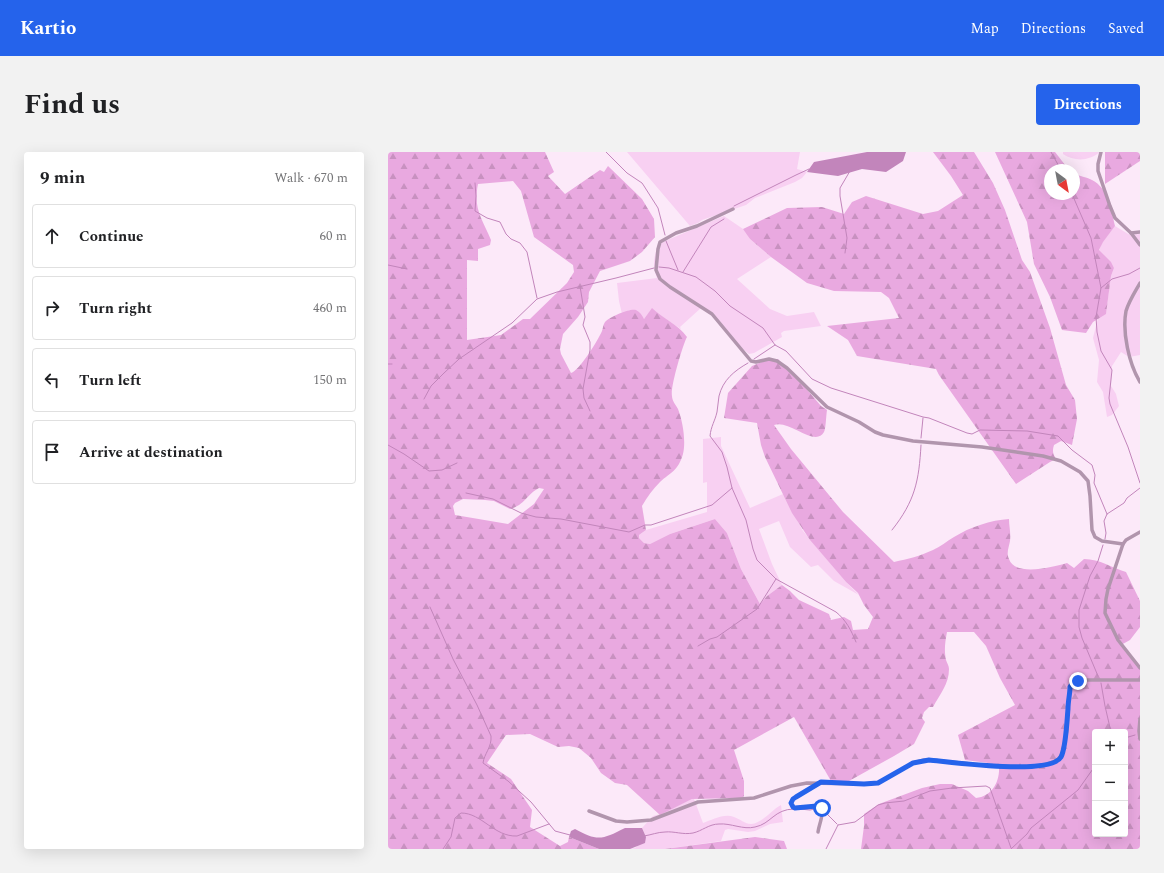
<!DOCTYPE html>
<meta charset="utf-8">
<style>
:root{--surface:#fff;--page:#f2f2f2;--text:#202124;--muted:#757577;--line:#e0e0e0;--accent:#2563eb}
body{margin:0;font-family:Spectral,serif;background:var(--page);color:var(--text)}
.controls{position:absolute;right:12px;bottom:12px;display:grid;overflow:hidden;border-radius:4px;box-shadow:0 4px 16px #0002}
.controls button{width:36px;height:36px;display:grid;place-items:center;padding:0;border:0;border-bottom:1px solid var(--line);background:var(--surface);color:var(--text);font:20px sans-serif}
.compass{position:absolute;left:656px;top:12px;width:36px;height:36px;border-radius:50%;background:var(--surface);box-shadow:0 4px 16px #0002;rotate:148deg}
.stop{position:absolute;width:12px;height:12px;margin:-9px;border:3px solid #2563eb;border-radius:50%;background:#fff}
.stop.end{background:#2563eb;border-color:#fff;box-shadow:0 1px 4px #0008}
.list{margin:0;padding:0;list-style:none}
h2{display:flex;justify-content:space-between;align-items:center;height:52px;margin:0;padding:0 16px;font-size:17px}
h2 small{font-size:13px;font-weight:400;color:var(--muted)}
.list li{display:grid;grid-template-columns:26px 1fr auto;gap:12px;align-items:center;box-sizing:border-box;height:64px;margin:0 8px 8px;padding:0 8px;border:1px solid var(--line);border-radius:4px}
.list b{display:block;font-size:15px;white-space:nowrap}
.list em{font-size:13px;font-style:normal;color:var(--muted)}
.icon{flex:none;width:22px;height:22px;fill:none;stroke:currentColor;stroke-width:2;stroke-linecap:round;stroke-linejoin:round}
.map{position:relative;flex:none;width:752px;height:697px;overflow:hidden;border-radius:4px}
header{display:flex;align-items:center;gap:24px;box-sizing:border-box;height:56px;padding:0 20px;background:var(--accent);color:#fff}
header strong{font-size:19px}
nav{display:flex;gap:22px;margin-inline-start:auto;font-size:14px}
.intro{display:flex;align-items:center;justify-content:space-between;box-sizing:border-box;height:96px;padding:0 24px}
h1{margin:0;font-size:28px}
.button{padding:10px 18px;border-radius:4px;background:var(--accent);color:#fff;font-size:14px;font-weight:700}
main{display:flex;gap:24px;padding:0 24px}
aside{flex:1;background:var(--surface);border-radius:4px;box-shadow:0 4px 16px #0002}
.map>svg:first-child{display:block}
.green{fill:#f8d0f2}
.forest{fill:url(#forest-firs);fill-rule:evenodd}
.water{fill:#c285bb}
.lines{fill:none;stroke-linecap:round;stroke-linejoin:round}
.stream{stroke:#c285bb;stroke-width:1}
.minor{stroke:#b195ad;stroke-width:3.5}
.route{stroke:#2563eb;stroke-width:5}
</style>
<header>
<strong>Kartio</strong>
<nav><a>Map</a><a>Directions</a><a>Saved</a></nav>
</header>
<div class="intro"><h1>Find us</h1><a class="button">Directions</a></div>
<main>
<aside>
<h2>9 min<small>Walk · 670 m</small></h2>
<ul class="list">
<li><svg class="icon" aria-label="ahead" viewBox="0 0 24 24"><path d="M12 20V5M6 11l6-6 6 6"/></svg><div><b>Continue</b></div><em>60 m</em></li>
<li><svg class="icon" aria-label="right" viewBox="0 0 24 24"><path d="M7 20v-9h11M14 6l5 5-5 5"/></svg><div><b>Turn right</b></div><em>460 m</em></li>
<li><svg class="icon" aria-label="left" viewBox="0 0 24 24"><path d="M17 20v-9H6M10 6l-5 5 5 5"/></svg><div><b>Turn left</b></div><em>150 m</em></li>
<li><svg class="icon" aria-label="arrive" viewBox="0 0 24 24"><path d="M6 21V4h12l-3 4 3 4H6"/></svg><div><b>Arrive at destination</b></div></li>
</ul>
</aside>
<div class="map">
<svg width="752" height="697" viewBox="0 0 752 697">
<defs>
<pattern id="forest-firs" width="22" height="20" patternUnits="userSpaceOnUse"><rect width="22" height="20" fill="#e9a9e0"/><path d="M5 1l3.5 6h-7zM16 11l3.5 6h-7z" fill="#c891c0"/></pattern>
</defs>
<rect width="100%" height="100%" fill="#fce9f9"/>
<!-- green -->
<g class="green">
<polygon points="239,0 412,0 409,17 419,20 414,26 407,30 367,46 358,53 314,68 310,71 302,74"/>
<path d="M 675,0 L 712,0 C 701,9 687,10 675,2 Z"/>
<path d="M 336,64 L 358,79 L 362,87 L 383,105 L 349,127 L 382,157 L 399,164 L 426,160 L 433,174 L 396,179 L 393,181 L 394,185 L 366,201 L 361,202 L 344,188 L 326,166 L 314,155 L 292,175 L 293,177 L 270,162 L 264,157 L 256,167 L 242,158 L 234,162 L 231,149 L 229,131 L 269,126 C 264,112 266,106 270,92 Z"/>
<polygon points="727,74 742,83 752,82 752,203 741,205 733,200 724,214 723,234 728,242 731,254 724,263 719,265 715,240 709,230 711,208 705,186 710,166 718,161 723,124 726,116 711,99 714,90"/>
<polygon points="333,285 333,294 362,356 395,342 415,379 458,430 471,443 446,429 430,413 423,415 402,395 391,369 371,377 384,412 394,433 379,444 372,452 353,417 339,381 327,367 282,382 262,392 256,391 251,386 251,383 258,378 319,360 319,330 315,331 315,287"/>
<path d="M 304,647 L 306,647 L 315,671 C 324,668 336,661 346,665 C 352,667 357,672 363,672 C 375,671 383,658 393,653 L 395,670 L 382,672 L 367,679 L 360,680 L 340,677 L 337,678 L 333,689 L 277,697 L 242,697 L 247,696 L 258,685 L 254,676 L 265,664 L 272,662 Z"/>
</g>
<!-- forest -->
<g class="forest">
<path d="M 0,0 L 157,0 L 166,20 L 160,24 L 177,42 L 212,18 L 216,20 L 220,14 L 254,47 L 266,67 L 267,85 L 254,100 L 242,109 L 212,119 L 201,140 L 200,150 L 190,165 L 175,182 L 172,197 L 173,202 L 183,221 C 192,218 210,188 214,179 C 215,176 215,173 217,170 C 221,165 242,156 248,158 C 252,160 254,163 256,167 L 264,156 C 275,167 290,172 299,185 C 295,192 282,236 284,244 C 284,249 288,253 290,257 C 295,270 298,289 295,302 C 290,319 283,320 272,330 C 265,337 259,345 254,354 L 258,378 L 251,383 L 251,386 L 256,391 L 262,392 L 282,382 L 327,367 L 339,381 L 353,417 L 372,452 L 379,444 L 394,433 L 402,439 L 411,448 L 441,462 L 443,468 L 456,465 L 463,469 L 465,478 L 480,477 L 485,465 L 476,453 L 470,441 L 458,430 L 422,388 L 404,361 L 377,305 L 373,293 L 369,271 L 336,266 L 340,241 L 364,214 L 381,207 L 390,207 L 404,223 L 416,234 L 433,254 L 439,258 C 438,264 438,276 436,280 C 427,296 401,267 386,273 L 403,297 L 455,360 L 506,410 C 520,407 532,404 545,398 C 552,395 559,389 566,385 C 582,375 603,368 621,367 C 621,374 623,381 622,389 C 621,395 618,401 621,407 C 627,425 665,415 679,411 L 686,416 L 696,407 C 712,407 724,416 738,420 L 752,449 L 752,475 L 742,488 L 733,493 L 752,517 L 752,697 L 473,697 L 476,674 L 476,662 L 491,652 L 499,649 L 534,636 L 552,632 L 564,632 L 580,639 L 588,646 C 604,644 612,630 611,614 L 600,611 L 577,608 L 570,583 L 627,553 L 612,526 L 598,494 L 586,480 L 559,480 C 557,491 556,498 558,508 C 559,511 561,514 561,517 C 561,532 552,542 545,555 L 541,555 L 536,560 L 534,566 L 537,570 L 526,592 L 506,604 L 461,629 L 443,629 L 406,565 L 346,598 L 356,629 L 356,644 L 354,646 L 304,647 L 272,663 L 239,633 L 227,631 L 213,621 L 203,606 L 191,596 L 181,594 L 170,595 L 142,582 L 118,583 L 99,611 L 123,627 L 144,658 L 142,675 L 172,694 L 180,690 L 181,685 L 211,697 L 0,697 ZM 125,29 L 133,39 L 146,85 L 185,113 L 186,120 L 179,131 L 142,167 L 135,167 L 113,183 L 79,188 L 79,108 L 90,109 L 90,97 L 102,93 L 103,88 C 94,66 85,57 90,32 ZM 151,336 L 156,337 L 146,352 L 120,372 L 67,363 L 65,354 L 67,351 L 75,347 L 97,348 L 106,349 L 122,357 C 137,353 139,342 151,336 ZM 707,580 L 737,580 L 737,682 L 707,682 Z"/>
<path d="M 545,0 L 586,0 L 605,31 L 617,58 L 634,108 L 642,120 L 662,176 L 678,233 L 687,248 L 689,267 L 684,293 L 673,289 L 666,293 C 664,299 665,302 668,307 L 662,310 L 628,332 L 551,223 L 548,217 L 469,204 L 460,188 L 439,174 L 511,166 L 501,146 L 493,140 L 446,139 L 419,131 L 383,105 L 362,87 L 355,77 L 399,56 L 434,55 L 456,62 L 464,50 L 478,44 L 535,62 L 550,59 L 575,43 L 563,24 Z"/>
<path d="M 607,0 L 667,0 L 681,18 L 662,18 L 662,42 L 686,42 L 686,22 C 692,24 698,25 704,28 C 721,37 723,57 727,74 L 715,90 L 711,98 L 723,110 L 726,116 L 723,124 L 718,162 L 705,170 L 698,181 L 674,178 L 662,145 L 646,112 L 639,70 Z"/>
<polygon points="717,0 752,0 752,9 717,32"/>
<polygon points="367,685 396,689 399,697 277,697"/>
</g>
<!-- water -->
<g class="water">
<polygon points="479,0 518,0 515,9 498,20 474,17 450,24 419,20 426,10"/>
<path d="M 237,676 L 254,676 L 258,685 L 257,691 L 242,697 L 211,697 L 181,685 L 183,679 L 187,677 C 210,690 215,687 237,676 Z"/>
</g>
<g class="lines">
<!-- stream -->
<g class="stream">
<polyline points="218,0 239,21 254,31 256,34 270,56 277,83"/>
<polyline points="663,0 673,18"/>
<polyline points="87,31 88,44 87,59 99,66 112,70 118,82 123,87 132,91 139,100 149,146"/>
<polyline points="684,42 703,86 713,136 708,165 709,180 713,199 724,218 721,246 722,252 740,295 752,331"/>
<polyline points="346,54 408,23 421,17"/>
<polyline points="278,89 290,118"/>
<polyline points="457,101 459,86 452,44 452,36 462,19"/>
<polyline points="0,113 19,117"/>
<polyline points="271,115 281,116 308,125 327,139 342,154 375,176 387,193 398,199 424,227 443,236 535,265 541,266 579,281 584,282 592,278 639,279 670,284 684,298 704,313 707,323 706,331 719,362"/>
<polyline points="295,120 323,75 336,67"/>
<polyline points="192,134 197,165 195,173 202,190 202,198 195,237 196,246 202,259"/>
<polyline points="713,136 724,127 741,122 752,116"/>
<polyline points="366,207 387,193"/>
<path d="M 360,211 C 346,219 335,228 331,244 C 330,249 330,255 329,260 C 327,269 323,274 322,284 L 334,300 L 339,315 L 344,336 L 358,368 L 365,397 L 369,408 L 388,427 L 448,460 C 458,468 463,478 468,490"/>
<polyline points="0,212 4,212"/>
<polyline points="36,247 43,234 56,221 71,207 124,171 149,147 169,140 228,126 266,116"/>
<polyline points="533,286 535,266"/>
<polyline points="0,293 16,302 41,319 54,318 69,311"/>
<polyline points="78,341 105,347 133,361 148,365 173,367 241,380 257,373 263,373 324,353 344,336"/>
<path d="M 504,378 C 527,349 531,329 533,293"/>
<polyline points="717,387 718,381 716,369 719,362 736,351 739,346 752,336"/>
<path d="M 42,455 L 65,507 L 89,553 L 103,584 C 104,595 96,602 95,611 L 120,629 L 143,650 L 167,679 L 182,683"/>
<polyline points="310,494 322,487 329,485 369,457 388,427"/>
<polyline points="710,524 694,486 691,475 691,458 702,424 710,409 715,393"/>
<polyline points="713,531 717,554 723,580"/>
<polyline points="737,586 747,583"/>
<polyline points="411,657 422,658 431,656"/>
<polyline points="438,661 449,672"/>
<polyline points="450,673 467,670 490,653 497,651 516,649 542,639 564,636 598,634 602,636 623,696"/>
<path d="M 256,684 C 263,683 270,680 277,680 C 286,679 295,683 305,681 C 314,679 321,672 331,672 C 343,671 355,678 367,675 C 383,672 386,657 406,657"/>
<path d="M 55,697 L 63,685 L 67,666 L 73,661 C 94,661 106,685 129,684 L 161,672"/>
<polyline points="438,697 450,673"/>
<polyline points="623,697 639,682 643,676 690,638 707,614"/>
</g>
<!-- minor -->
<g class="minor">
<polyline points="713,0 710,12 710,19 722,54 727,66 743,81 752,93"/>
<polyline points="345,57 309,74 288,81 272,90 270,97 268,118 272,127 282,135 324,162 363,209 368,210 381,207 389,209 399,216 439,255 471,270 487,280 495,283 525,289 594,295 655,304 673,309 692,320 700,329 702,344 704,378 707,385 714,389 735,392"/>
<polyline points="743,81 752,80"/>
<path d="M 752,131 C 747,140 741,149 738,159 C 734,180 741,212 752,230"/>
<polyline points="752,380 738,388 735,392 720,437 718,447 717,461 730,488 752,516"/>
<polyline points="752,567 751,579 752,587"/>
<path d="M 201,659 L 228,669 L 239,670 L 263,668 L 310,650 L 366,646 L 403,634 L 419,631 L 476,632 L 490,631 L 525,611 L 536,608 C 559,607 668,628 674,601 C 676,593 678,585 679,577 C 680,565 679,541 684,531 L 698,528 L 752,528"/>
<path d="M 430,680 C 431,672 437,661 432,654 L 407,656 L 405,655 L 403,651 L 405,647 L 408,645 L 432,631"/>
</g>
</g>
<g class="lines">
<!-- route -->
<path class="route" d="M 434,656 L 429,654 L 407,656 L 405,655 L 403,651 L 405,647 L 408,645 L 433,630 L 476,632 L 490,631 L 525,611 L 541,608 C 563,610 662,624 673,605 C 678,596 679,567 680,557 C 680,549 682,542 682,535 L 684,532 L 690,529"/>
</g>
</svg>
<div class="controls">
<button>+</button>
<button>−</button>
<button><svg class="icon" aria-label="layers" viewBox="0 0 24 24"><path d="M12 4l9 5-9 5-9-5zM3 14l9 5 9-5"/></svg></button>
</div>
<svg class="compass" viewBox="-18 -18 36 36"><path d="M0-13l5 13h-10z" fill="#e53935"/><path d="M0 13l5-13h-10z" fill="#757577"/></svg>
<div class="stop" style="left:434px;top:656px"></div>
<div class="stop end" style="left:690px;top:529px"></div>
</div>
</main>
